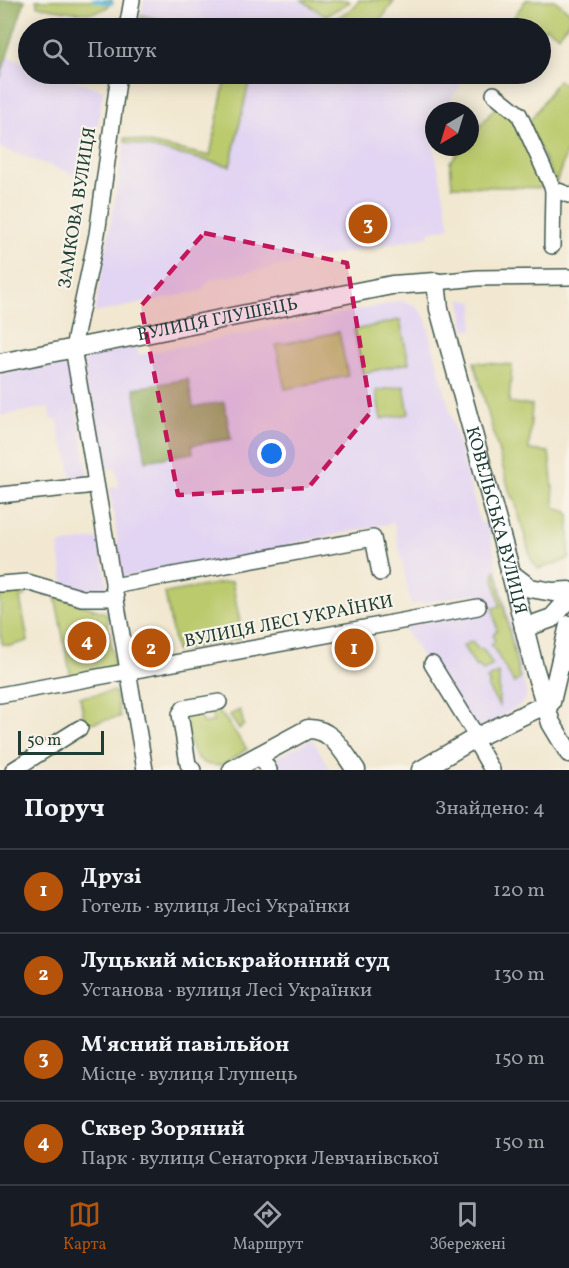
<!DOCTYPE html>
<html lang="uk">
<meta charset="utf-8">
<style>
:root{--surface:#171b24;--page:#20242c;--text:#f1f3f6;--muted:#9ea1a6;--line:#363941;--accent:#b45309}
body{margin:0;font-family:Vollkorn,serif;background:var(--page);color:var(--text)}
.compass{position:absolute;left:425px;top:102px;width:54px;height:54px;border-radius:50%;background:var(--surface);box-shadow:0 3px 15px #0003;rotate:218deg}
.scale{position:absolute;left:18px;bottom:15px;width:86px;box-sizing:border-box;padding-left:6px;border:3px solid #1f3d34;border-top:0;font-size:16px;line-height:21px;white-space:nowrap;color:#1f3d34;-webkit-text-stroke:4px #f7f3e8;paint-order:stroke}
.you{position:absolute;left:272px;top:454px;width:21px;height:21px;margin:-15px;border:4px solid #fff;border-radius:50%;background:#1a73e8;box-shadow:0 0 0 9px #1a73e833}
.badge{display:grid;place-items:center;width:39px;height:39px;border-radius:50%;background:var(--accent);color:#fff;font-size:20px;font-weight:700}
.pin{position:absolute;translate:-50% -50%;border:3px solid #fff;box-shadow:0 2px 6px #0006}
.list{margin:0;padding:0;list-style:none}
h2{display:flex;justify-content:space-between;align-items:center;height:78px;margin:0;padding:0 24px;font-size:26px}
h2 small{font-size:20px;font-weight:400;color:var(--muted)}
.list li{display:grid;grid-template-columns:39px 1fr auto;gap:18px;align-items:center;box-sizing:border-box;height:84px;padding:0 24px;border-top:2px solid var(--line)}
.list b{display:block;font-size:22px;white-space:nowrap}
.list p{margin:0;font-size:20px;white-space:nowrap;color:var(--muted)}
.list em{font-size:20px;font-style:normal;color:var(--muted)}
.icon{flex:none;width:33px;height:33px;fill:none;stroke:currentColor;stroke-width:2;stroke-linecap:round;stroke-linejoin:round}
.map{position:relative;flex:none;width:569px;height:770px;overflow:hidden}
.search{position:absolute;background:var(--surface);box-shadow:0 3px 15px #0003;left:18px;right:18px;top:18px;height:66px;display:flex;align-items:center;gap:15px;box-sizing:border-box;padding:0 21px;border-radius:33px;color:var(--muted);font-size:22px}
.sheet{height:414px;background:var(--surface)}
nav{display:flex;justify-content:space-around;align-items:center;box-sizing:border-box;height:84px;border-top:2px solid var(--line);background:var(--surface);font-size:16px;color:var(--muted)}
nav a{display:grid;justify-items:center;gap:3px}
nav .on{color:var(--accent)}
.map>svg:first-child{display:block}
.built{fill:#e2d4f3}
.green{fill:#bbca6d;stroke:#6d8450;stroke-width:1.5}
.forest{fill:#94ae60;stroke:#5a764a;stroke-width:1.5}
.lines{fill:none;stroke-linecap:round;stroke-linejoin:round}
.stream{stroke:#62b7df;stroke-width:4}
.minor-casing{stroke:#3f574c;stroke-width:18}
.major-casing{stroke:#3f574c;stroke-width:21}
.minor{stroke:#fff;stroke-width:15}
.major{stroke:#fff;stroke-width:18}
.marked{fill:#c2185b;fill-opacity:0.2;stroke:#c2185b;stroke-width:4.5;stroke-dasharray:12 8;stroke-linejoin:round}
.labels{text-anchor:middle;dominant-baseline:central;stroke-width:4.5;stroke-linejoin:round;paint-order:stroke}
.street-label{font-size:18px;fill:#1f3d34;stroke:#f7f3e8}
</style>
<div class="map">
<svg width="569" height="770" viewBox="0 0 569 770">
<rect width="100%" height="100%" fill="#f7f3e8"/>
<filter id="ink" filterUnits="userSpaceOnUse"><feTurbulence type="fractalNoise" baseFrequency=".0167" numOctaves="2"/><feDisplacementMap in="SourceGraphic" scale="12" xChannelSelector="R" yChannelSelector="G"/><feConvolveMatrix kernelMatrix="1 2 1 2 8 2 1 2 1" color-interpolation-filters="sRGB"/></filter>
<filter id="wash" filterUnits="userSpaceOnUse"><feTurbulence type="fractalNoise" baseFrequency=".008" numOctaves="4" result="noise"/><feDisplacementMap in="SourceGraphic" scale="24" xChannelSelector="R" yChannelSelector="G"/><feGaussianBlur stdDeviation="1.35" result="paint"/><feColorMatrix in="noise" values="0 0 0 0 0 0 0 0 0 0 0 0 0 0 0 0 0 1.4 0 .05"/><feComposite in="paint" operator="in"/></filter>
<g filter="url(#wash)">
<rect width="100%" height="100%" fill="#f2e8d1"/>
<!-- built -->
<g class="built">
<polygon points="144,0 302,0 342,28 199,28 141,15"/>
<polygon points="7,56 28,64 28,74 56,74 103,90 90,180 0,148 0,78"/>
<polygon points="251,74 449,74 462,83 451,99 447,111 434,111 434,147 450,227 429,232 429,236 210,280 201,291 95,313 125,142 230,165"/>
<polygon points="461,299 474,302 473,330 465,330"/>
<polygon points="401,301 415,305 425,317 480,523 487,522 526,693 526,698 520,705 470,736 403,626 479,611 476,593 411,605 394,523 289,544 271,553 123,577 110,488 119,487 116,468 98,471 83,363 91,355 137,347 139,355"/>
<polygon points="52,365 60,365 68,369 71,377 89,480 73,484 65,444 62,445 57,419 51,420 48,407 0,416 0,374"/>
<polygon points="99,538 108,588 106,591 103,593 65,589 58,545"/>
<polygon points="312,739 331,770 277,770 271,760"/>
</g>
<!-- green -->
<g class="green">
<path d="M 36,0 L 112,0 C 103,23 59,9 38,6 Z"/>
<polygon points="302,0 347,0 350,2 325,16"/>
<polygon points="359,0 395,0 375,28 342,28 331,21 355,7"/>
<polygon points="526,0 554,0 569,11 569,21 559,36 546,27 541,34 540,28 528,28 513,18"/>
<polygon points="141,15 199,28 140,28"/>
<polygon points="226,74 251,74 230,166 125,142 125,138 210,156"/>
<polygon points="558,80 569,88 569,145 556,183 528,124"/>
<polygon points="498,104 515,116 547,188 452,186 450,162 463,147 470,147 470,138"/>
<polygon points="400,320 409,363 363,373 354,330"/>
<polygon points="339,332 348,376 285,389 276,345"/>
<polygon points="474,362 512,365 509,403 532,405 529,450 549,452 555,508 568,512 569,515 569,559 538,569 531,559 514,497 511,497"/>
<polygon points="404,386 409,414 381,419 376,391"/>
<polygon points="496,570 520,679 514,683 491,644 495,641 493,635 497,630 493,608 500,606 493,574"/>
<polygon points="232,581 243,638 176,651 165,593"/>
<polygon points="17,591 25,592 26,595 20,598 28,641 10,646 2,644 0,630 0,597 5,593"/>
<polygon points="55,596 106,613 115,668 71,677"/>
<polygon points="472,641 477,648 483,649 493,665 483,671 479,666 476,667 463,646"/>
<polygon points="498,673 499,676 499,706 487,686 490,684 487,679"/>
<polygon points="115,691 120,717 85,724 80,697"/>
<path d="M 214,709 L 224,717 L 247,749 C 239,754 231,761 222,765 C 189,770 187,735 184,714 L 200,712 L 202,723 L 213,722 L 211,710 Z"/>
<polygon points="240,710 244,725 239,729 229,715"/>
</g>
<!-- forest -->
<g class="forest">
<polygon points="0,0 25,0 0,78"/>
<polygon points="188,379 193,407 224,402 231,439 192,445 193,453 146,461 134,388"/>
</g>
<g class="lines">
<!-- stream -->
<polyline class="stream" points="94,0 112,3"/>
</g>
</g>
<g filter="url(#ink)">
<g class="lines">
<!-- minor casing -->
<g class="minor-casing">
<g id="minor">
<polyline points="127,28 132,0"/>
<polyline points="119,74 97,234 73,348 145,770"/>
<polyline points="494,94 519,114 553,189 569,195"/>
<polyline points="552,246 553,189"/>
<polyline points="436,282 478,278 569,277"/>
<polyline points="0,495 86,486 95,484"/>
<polyline points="0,584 27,582 82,598 116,598"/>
<polyline points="113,586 373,538 380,573"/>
<polyline points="432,664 477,737"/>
<polyline points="0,695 478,607"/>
<polyline points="474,739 492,770"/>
<polyline points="259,754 269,770"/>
<polyline points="13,770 80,728"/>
<polyline points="193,770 188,764 180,714 184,708 219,702"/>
</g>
</g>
<!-- major casing -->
<g class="major-casing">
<g id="major">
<path id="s1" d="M 0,363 L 392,285 L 436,282 L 439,309 L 507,558 L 534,667 L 551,723 L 569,753"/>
<polyline points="510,573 530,588 553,592 569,591"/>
<polyline points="524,628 552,618 569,599"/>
<path d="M 232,770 L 308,729 C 332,728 343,752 356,770"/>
<polyline points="421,770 477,737 551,702 569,625"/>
</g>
</g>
<!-- minor -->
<use href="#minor" class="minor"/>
<!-- major -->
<use href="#major" class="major"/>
</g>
</g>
<!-- marked area -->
<path class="marked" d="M 204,233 L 347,263 L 371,412 L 308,488 L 178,495 L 141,306 Z"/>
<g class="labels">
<!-- street labels -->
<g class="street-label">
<text transform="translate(78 208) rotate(-81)">ЗАМКОВА ВУЛИЦЯ</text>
<text stroke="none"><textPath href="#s1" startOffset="222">ВУЛИЦЯ ГЛУШЕЦЬ</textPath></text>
<text stroke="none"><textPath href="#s1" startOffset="690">КОВЕЛЬСЬКА ВУЛИЦЯ</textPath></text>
<text transform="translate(289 622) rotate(-11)">ВУЛИЦЯ ЛЕСІ УКРАЇНКИ</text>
</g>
</g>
</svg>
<svg class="compass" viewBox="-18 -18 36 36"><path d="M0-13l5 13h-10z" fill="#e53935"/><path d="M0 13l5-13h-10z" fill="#9ea1a6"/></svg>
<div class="scale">50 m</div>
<div class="you"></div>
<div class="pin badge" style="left:354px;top:648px">1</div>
<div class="pin badge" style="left:151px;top:648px">2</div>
<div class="pin badge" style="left:368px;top:224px">3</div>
<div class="pin badge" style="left:87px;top:641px">4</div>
<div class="search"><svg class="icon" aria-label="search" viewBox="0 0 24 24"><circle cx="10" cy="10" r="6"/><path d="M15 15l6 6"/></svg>Пошук</div>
</div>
<section class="sheet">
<h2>Поруч<small>Знайдено: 4</small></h2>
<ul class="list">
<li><span class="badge">1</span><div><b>Друзі</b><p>Готель · вулиця Лесі Українки</p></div><em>120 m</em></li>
<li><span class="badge">2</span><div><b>Луцький міськрайонний суд</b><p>Установа · вулиця Лесі Українки</p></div><em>130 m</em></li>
<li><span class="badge">3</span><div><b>М'ясний павільйон</b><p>Місце · вулиця Глушець</p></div><em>150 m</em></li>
<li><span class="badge">4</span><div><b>Сквер Зоряний</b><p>Парк · вулиця Сенаторки Левчанівської</p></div><em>150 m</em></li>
</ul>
</section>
<nav>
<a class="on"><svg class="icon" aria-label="map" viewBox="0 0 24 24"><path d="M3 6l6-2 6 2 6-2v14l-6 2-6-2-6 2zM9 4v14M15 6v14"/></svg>Карта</a>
<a><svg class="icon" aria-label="directions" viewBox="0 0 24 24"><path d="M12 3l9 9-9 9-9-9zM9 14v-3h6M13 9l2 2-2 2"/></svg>Маршрут</a>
<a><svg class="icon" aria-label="saved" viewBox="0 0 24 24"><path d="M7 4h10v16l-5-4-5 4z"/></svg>Збережені</a>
</nav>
